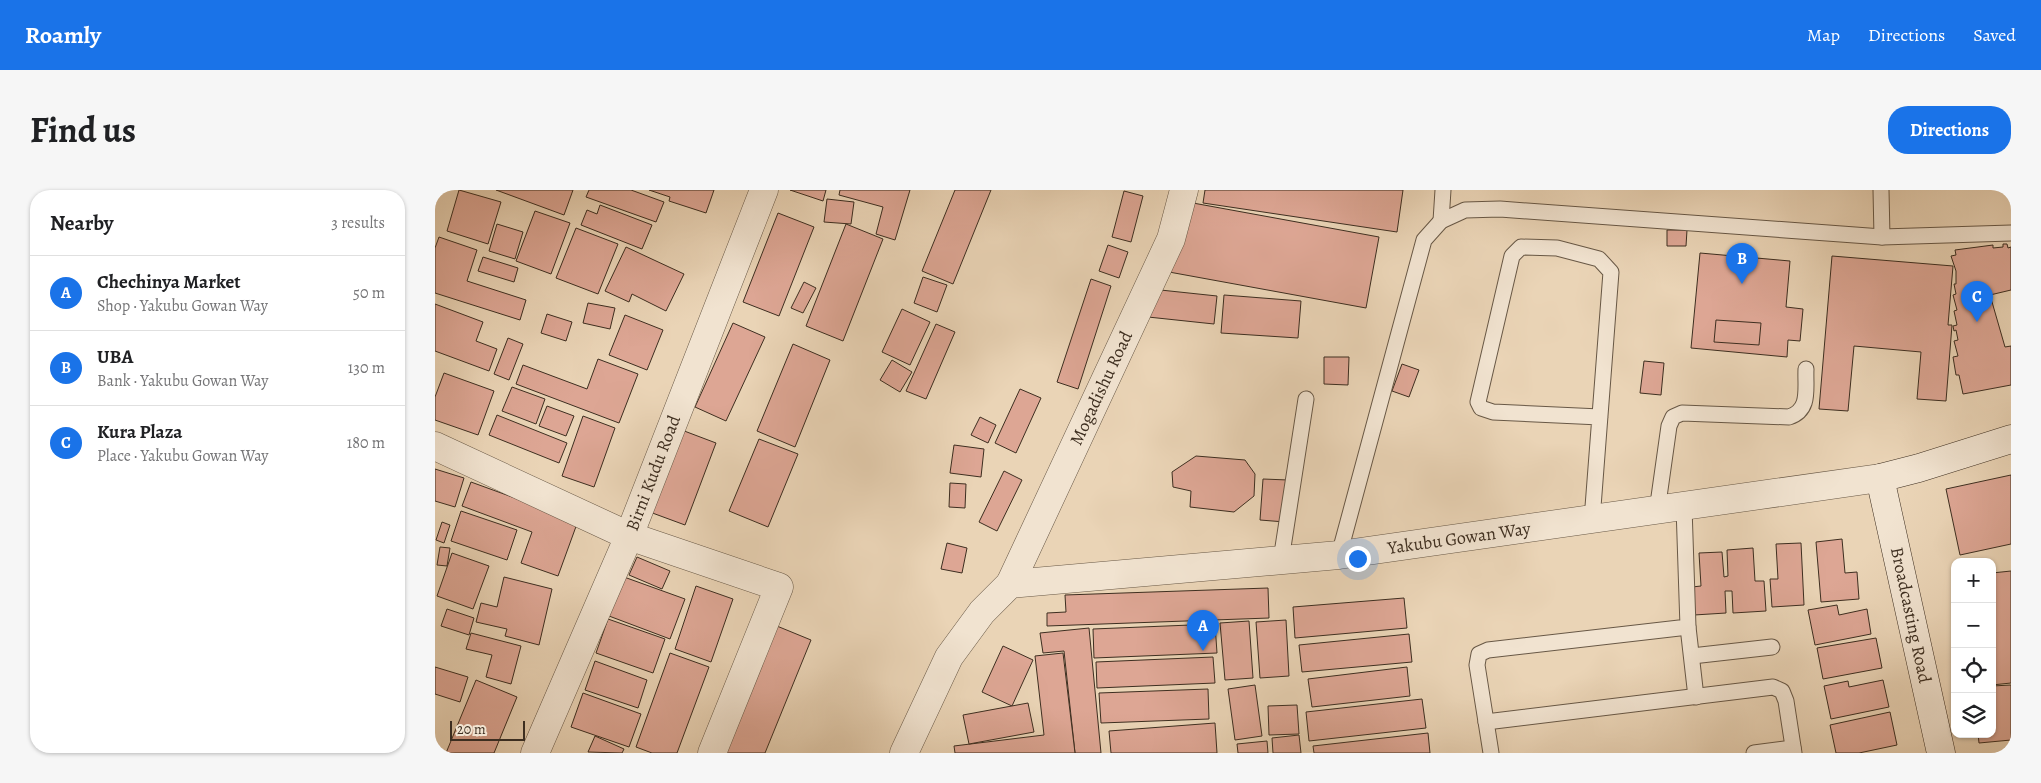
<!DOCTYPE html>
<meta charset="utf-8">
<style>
:root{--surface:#fff;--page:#f6f6f6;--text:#202124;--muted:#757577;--line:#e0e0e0;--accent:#1a73e8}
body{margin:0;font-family:Alegreya,serif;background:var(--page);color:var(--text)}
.controls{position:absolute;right:15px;bottom:15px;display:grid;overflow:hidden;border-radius:10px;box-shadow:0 1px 4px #0004}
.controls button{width:45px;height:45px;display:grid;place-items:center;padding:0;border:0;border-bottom:1px solid var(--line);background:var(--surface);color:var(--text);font:25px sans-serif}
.scale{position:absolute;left:15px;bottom:12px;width:75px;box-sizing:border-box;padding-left:5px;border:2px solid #3d2e20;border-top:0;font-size:14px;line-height:18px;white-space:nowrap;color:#3d2e20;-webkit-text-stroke:4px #f1e3d0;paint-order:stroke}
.you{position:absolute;left:922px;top:368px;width:18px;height:18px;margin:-12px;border:4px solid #fff;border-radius:50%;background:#1a73e8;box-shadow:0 0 0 8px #1a73e833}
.badge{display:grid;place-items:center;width:32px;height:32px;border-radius:50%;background:var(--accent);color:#fff;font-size:16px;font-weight:700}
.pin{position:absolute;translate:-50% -41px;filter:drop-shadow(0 1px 2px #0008)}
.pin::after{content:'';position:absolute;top:26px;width:18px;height:15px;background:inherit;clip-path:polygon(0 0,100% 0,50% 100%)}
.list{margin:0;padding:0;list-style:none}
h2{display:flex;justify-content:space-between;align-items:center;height:65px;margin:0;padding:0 20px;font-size:21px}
h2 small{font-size:16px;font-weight:400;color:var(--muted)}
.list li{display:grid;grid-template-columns:32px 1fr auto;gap:15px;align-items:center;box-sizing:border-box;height:75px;padding:0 20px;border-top:1px solid var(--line)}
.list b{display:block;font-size:19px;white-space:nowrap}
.list p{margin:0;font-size:16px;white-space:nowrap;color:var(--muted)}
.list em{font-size:16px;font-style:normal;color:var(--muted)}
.icon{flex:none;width:28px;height:28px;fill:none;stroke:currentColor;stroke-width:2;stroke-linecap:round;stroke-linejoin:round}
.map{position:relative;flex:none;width:1576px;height:563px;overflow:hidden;border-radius:20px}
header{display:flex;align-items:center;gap:30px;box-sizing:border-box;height:70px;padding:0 25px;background:var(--accent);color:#fff}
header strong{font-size:24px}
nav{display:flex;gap:28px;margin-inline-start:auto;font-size:18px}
.intro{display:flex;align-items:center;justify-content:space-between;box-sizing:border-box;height:120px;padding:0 30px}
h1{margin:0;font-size:35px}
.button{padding:12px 22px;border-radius:20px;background:var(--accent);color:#fff;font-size:18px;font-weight:700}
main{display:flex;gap:30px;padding:0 30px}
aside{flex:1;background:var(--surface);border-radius:20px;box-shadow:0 1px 4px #0004}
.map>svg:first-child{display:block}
.building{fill:#dda694;stroke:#3d2e20}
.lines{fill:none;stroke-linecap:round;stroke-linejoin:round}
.lane-casing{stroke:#685846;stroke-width:17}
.street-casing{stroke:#685846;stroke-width:29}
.secondary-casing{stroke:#3d2e20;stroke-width:29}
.lane{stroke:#f1e3d0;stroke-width:15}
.street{stroke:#f1e3d0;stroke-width:28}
.secondary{stroke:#f1e3d0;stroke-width:28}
.labels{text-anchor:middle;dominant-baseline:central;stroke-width:5;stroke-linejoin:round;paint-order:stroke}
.street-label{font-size:18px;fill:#3d2e20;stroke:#f1e3d0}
</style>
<header>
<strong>Roamly</strong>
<nav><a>Map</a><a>Directions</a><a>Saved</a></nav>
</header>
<div class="intro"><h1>Find us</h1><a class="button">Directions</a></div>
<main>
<aside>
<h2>Nearby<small>3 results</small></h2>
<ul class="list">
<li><span class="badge">A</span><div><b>Chechinya Market</b><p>Shop · Yakubu Gowan Way</p></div><em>50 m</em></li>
<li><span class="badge">B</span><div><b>UBA</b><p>Bank · Yakubu Gowan Way</p></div><em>130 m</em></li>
<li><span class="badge">C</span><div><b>Kura Plaza</b><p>Place · Yakubu Gowan Way</p></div><em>180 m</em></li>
</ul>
</aside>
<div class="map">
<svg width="1576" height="563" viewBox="0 0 1576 563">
<rect width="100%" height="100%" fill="#ead4b6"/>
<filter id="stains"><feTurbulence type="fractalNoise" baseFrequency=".004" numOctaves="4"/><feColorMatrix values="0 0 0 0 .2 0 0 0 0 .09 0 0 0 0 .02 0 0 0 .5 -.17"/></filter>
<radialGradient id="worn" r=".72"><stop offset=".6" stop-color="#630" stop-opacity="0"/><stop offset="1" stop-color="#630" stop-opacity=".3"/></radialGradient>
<!-- building -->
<g class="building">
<polygon points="24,0 66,12 53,54 12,41"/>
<polygon points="61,0 138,0 129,25"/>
<polygon points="154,0 196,0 229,12 221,32 151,7"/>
<polygon points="214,0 279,0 271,23 234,11 235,7"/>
<polygon points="355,0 391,0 388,11"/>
<polygon points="405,0 475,0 460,50 441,44 448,17 404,5"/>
<polygon points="520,0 556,0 518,94 487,81"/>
<polygon points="770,0 968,0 962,42 768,13"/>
<polygon points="689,1 708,6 696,52 677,47"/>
<polygon points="392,9 419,12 416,34 389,32"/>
<polygon points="747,11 944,47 931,118 734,82"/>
<polygon points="165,15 217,35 207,59 146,35 152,20 162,24"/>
<polygon points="100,21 135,33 116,84 81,71"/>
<polygon points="343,23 379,37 344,126 308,112"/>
<polygon points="62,34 88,42 80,69 54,61"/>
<polygon points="411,34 448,49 408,151 371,136"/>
<polygon points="141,38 183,54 163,104 121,88"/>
<polygon points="1232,40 1252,40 1251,56 1232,56"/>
<polygon points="4,47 42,60 32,91 91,110 85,130 0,103 0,58"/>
<polygon points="1568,54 1572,54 1573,58 1576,57 1576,100 1555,105 1570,157 1576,156 1576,195 1528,204 1524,185 1521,185 1518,167 1523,166 1519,151 1523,150 1521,140 1519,141 1518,136 1522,135 1519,121 1522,120 1518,105 1521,104 1519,94 1521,94 1521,81 1516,66 1521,65 1520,60 1558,55 1558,58 1568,57"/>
<polygon points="673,55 693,62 684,88 664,81"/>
<polygon points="191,57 249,84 231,121 197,104 194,112 170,101"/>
<polygon points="1265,63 1355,71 1351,117 1368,119 1365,151 1353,150 1352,167 1256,158"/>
<polygon points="1397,66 1518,76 1513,135 1517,135 1511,211 1482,209 1486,162 1419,156 1413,221 1384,219"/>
<polygon points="48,67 83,78 79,92 43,81"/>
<polygon points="488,87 512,95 502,122 479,113"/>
<polygon points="656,89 676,96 643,199 622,192"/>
<polygon points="369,92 381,98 368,123 356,118"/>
<polygon points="716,99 782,106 779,134 713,127"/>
<polygon points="789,105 866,111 863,148 786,143"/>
<polygon points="153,113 180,118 175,139 148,133"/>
<polygon points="0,114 48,132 41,151 62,159 54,181 0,161"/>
<polygon points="467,119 495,132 475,175 447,162"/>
<polygon points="112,124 137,132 131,151 106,143"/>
<polygon points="190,125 228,140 212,180 174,165"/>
<polygon points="1281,130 1326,133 1324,155 1279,152"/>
<polygon points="298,133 330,147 291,231 260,217"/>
<polygon points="501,134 520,142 491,209 471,201"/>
<polygon points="73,148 88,154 74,190 59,184"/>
<polygon points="358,154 395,170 360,257 322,241"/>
<polygon points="889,167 914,167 913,195 889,194"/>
<polygon points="163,169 203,184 184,233 81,194 88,175 152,199"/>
<polygon points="457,170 477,182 465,202 445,190"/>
<polygon points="1209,171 1229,173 1226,205 1205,203"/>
<polygon points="967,174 984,180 974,207 957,201"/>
<polygon points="9,183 59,201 43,245 0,230 0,207"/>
<polygon points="77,197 110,209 101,234 67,221"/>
<polygon points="585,199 606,208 581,263 560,253"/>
<polygon points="112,216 139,226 131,246 104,236"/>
<polygon points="62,225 132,253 124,273 54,245"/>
<polygon points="148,226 180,238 159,297 127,286"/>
<polygon points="545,227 561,235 553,253 536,245"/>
<polygon points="244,239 281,253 250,335 212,321"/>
<polygon points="324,249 363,264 333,337 294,321"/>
<polygon points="519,255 549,259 546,287 515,283"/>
<polygon points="761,266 810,270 820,284 819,306 799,322 755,317 756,301 738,297 737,282"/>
<polygon points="0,279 29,288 20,317 0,311"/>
<polygon points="569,281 587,290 562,341 544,332"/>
<polygon points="1576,285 1576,354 1525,365 1511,299"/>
<polygon points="828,289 853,290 850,332 825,330"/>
<polygon points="36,292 143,331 123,386 86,373 97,342 27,316"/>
<polygon points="515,293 531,294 530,318 514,317"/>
<polygon points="26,321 82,340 72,370 16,351"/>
<polygon points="7,332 15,335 9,353 1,350"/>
<polygon points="1407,349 1410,383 1422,382 1424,409 1386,412 1381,352"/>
<polygon points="512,353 532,358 527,383 506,379"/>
<polygon points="1366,353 1369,415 1337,417 1335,389 1343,389 1341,354"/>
<polygon points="5,357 15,358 12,376 2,375"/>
<polygon points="1318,358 1320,391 1329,391 1331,421 1298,423 1297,401 1290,401 1291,423 1259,425 1257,397 1266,396 1264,363 1287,362 1289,387 1293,386 1292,360"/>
<polygon points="17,363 54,376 38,419 2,406"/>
<polygon points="202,367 235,381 227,399 194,385"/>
<polygon points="1576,381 1576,493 1557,495 1557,383"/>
<polygon points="69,387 117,399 104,455 70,446 72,439 41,432 46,413 62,417"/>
<polygon points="189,387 250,409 235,449 174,426"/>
<polygon points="261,396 298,409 276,472 240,459"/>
<polygon points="833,398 834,428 612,436 612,423 631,422 630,405"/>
<polygon points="969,408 972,438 860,448 858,417"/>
<polygon points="1402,415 1404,425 1432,419 1436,444 1380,455 1373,420"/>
<polygon points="12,419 39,428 34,445 6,436"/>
<polygon points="173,429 230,449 218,483 161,463"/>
<polygon points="851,430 854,486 825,488 821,432"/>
<polygon points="814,431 818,488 790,490 785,433"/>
<polygon points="337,434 376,450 330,563 286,563"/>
<polygon points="780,434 782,463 659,468 658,439"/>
<polygon points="654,438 666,563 640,563 629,461 608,463 605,443"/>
<polygon points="36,443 86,456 76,494 51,487 57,465 31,459"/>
<polygon points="974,444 977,472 867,482 864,455"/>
<polygon points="1441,448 1447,478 1388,489 1382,458"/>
<polygon points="568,456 598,470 577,516 547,502"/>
<polygon points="235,463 274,477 242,563 217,563 201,557"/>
<polygon points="628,463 640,563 520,563 519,556 609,545 600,466"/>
<polygon points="778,467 780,493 662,498 661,472"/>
<polygon points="160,471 212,490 203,518 150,500"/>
<polygon points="0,477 33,487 25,512 0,504"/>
<polygon points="972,477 975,506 877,517 873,489"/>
<polygon points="41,490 82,507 59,563 11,563"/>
<polygon points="1448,490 1454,517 1396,529 1389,496 1413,491 1414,497"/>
<polygon points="820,495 827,546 800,550 793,499"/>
<polygon points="1576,495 1576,550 1544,553 1543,544 1557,544 1557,496"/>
<polygon points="773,499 774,529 666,533 664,503"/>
<polygon points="148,503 206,524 194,557 136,537"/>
<polygon points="987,509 991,538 874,551 871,522"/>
<polygon points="593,513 599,542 534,554 528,525"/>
<polygon points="862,515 864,544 834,545 833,516"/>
<polygon points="1455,522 1462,555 1424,563 1401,563 1395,535"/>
<polygon points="780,533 782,563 676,563 674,541"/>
<polygon points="993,543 995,563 879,563 878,556"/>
<polygon points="864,545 866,563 838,563 837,548"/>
<polygon points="160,546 189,559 187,563 153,562"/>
<polygon points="832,551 833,563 803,563 802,554"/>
</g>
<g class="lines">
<!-- lane casing -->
<g class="lane-casing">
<g id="lane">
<polyline points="1446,0 1447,47"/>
<polyline points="1006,31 1008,0"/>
<path d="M 1222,321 L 1234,236 L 1238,227 L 1247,223 L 1354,227 C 1376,220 1370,198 1371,179"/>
<polyline points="1157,330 1176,82 1164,69 1122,58 1086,57 1077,66 1043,212 1046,218 1058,222 1165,227"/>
<polyline points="904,365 989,50 1006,31 1030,20 1065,19 1447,47 1576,43"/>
<polyline points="846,370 871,209"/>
<polyline points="1253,437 1261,507"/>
<polyline points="1257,466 1337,457"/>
<polyline points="1051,532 1338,497 1347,501 1351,511 1359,563"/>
<polyline points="1056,563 1042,475 1044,464 1053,460 1253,437 1249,317"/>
<polyline points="1319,563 1358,558"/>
</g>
</g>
<!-- street casing -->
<g class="street-casing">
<g id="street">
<polyline points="0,256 194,346 344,397 277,563"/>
<polyline points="575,394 736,49 749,0"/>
<polyline points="100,563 194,346 329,0"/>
<polyline points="469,563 514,467 547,422 575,394 904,365 1445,288"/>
</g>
</g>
<!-- secondary casing -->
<g class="secondary-casing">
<polyline id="secondary" points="1506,563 1445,288 1484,278 1576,249"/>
</g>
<!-- lane -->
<use href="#lane" class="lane"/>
<!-- street -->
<use href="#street" class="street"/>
<!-- secondary -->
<use href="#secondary" class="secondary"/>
</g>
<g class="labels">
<!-- street labels -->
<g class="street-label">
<text transform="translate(666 198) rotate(-65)">Mogadishu Road</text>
<text transform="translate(218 283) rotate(-69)">Birni Kudu Road</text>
<text transform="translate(1024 348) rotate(-8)">Yakubu Gowan Way</text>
<text transform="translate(1476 425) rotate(78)">Broadcasting Road</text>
</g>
</g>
<rect width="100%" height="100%" filter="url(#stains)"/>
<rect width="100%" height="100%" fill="url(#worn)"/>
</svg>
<div class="controls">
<button>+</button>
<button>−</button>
<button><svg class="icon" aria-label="locate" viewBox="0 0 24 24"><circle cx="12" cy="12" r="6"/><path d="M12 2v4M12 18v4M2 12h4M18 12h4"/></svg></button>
<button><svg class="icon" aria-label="layers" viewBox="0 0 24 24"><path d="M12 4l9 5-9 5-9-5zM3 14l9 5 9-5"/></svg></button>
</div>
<div class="scale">20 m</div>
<div class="you"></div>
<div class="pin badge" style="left:768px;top:461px">A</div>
<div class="pin badge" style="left:1307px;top:94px">B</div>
<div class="pin badge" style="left:1542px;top:132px">C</div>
</div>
</main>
